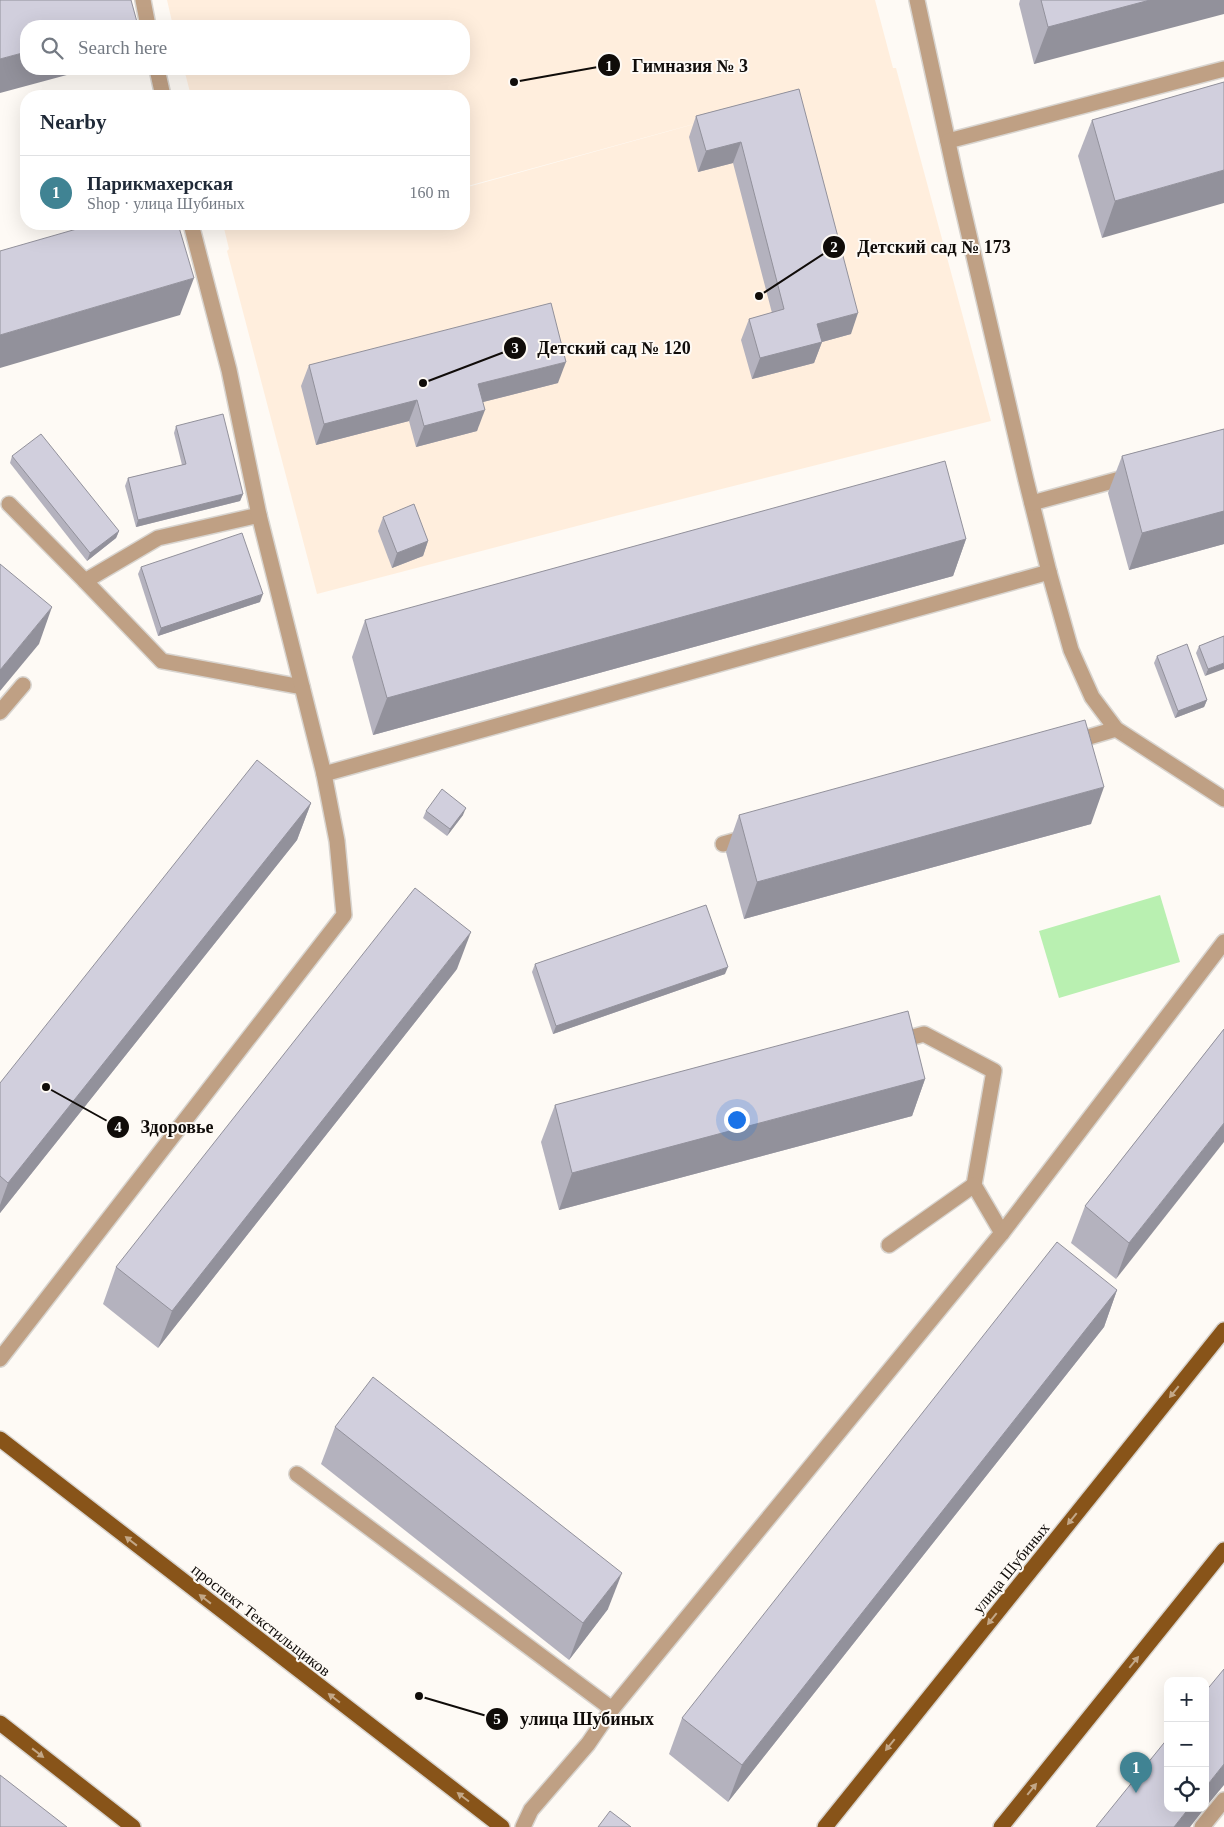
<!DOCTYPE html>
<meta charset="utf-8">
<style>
:root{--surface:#fff;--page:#f2f2f3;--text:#1f2937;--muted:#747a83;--line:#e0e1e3;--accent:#408393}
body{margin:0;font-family:Georgia,serif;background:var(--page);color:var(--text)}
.controls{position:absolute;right:15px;bottom:15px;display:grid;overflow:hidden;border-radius:10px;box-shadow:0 5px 20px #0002}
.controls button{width:45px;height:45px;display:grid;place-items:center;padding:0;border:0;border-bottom:1px solid var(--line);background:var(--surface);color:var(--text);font:25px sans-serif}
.you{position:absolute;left:736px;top:1119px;width:18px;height:18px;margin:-12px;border:4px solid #fff;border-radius:50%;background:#1a73e8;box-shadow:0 0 0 8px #1a73e833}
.badge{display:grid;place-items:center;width:32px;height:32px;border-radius:50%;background:var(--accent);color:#fff;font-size:16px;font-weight:700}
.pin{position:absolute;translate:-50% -41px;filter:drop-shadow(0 1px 2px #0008)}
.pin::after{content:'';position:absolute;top:26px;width:18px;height:15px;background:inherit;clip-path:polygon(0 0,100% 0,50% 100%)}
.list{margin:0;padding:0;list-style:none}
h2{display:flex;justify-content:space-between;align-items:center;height:65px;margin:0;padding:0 20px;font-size:21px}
h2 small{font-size:16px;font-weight:400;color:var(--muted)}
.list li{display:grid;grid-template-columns:32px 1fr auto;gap:15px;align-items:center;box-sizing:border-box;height:75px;padding:0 20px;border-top:1px solid var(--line)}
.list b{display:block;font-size:19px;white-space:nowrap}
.list p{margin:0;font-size:16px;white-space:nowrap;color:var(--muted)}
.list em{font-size:16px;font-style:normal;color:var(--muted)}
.icon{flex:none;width:28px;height:28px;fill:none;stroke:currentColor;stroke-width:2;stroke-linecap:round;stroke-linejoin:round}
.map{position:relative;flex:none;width:1224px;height:1827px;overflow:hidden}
.search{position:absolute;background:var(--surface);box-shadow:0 5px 20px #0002;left:20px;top:20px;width:450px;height:55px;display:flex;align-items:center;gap:12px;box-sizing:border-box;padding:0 18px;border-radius:20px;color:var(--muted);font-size:19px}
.panel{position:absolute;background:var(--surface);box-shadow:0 5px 20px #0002;left:20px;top:90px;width:450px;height:140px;border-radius:20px}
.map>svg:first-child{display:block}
.built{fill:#fed}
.green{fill:#b9f0b1}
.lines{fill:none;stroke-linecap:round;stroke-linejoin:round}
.minor-casing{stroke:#d8d4cf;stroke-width:18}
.major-casing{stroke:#d8d4cf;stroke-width:18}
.minor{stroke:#bfa084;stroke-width:15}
.major{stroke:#885419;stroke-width:15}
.wall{fill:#b4b2be}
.shaded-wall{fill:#92919b}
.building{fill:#d1cfdd;stroke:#92919b}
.oneway{fill:#c3a787}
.labels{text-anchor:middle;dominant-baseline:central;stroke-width:4;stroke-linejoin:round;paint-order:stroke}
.street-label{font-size:16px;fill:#100c09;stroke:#fefaf5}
.leader{fill:none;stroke:#100c09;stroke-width:2}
.callout-dot{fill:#100c09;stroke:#fefaf5;stroke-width:2}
.mark-label{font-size:15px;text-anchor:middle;font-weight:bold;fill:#fff}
.callout-label{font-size:18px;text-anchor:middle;font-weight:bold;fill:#100c09;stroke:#fefaf5;stroke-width:4;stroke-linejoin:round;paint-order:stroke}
</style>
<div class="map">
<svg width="1224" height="1827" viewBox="0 0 1224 1827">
<rect width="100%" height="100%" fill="#fefaf5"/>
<!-- built -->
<polygon class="built" points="167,0 875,0 893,68 896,68 991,421 619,515 317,594 227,251 229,249 223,224 464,224 464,188 781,100 464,187 464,96 191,96 184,69 464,69 464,26 173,26"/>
<!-- green -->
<polygon class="green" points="1160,895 1180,962 1059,998 1039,931"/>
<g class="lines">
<!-- minor casing -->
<g class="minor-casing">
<g id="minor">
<polyline points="143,0 148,26"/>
<polyline points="917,0 956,179 1026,480 1049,572 1071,650 1092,697 1116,729 1224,799"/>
<polyline points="157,69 163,96"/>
<polyline points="948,141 1224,69"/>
<polyline points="1032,503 1131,476"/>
<polyline points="9,504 85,581"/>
<polyline points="259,515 158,538 85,581 162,661 302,687"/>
<polyline points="0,712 23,685"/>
<polyline points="1072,742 1116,729"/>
<polyline points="324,774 1049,572"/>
<polyline points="723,844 748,837"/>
<polyline points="895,1042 924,1034 994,1071 974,1185 1002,1233"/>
<polyline points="889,1245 974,1185"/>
<polyline points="0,1359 344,915 337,841 324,774 259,515 229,370 191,224"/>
<polyline points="297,1474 612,1709"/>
<polyline points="523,1827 531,1810 588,1744 612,1709 1002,1233 1224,942"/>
<polyline points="1202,1827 1224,1800"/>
</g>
</g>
<!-- major casing -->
<g class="major-casing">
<g id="major">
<polyline points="0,1439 502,1827"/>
<polyline points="0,1723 133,1827"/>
<polyline points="825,1827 1224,1330"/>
<polyline points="1001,1827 1224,1550"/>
</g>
</g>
<!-- minor -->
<use href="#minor" class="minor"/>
<!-- major -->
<use href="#major" class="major"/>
</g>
<!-- wall -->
<g class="wall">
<polygon points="1020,0 1224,0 1034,64 1019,4"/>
<polygon points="1224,82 1102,238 1078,156 1092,120"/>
<polygon points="799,89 851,334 822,342 814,363 752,379 741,340 749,319 772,313 733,163 698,172 689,137 696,116"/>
<polygon points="309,365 558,383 483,402 477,431 416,447 409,421 316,445 301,386"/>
<polygon points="176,426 243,494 240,501 136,527 125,486 128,478 182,465 174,433"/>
<polygon points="1224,429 1224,544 1129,570 1108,493 1122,456"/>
<polygon points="12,456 119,531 116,538 87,561 10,463"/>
<polygon points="383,517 428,541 423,556 392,568 378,531"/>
<polygon points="966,539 953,576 373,735 352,657 365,620"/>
<polygon points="141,567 260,602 158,636 138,574"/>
<polygon points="1224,636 1205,676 1196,653 1199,646"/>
<polygon points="1157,656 1207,700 1204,707 1175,718 1154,663"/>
<polygon points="311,803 297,840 0,1213 0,1083"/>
<polygon points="426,811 463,815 447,836 423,818"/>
<polygon points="739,815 1091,824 744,919 726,852"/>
<polygon points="535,964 725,974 553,1034 532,972"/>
<polygon points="457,969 158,1348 103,1304 116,1267"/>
<polygon points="1224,1029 1116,1279 1071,1243 1085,1206"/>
<polygon points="925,1079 912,1116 559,1210 541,1142 555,1105"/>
<polygon points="1117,1290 1104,1327 728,1802 669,1754 682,1718"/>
<polygon points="335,1427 608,1609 569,1660 321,1464"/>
</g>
<!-- shaded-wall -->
<g class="shaded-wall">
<polygon points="1150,0 1224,0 1224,14 1034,64 1048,27"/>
<polygon points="137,22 135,26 123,26"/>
<polygon points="26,52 26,69 89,69 0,93 0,59"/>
<polygon points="741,142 733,163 698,172 706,151"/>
<polygon points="1224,170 1224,203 1102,238 1115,201"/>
<polygon points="194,278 180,315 0,368 0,335"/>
<polygon points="858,313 851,334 822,342 814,363 752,379 760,358 817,324"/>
<polygon points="566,362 558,383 471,405 478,384"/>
<polygon points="417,400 409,421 316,445 324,424"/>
<polygon points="485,410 477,431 416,447 424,426"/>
<polygon points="243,494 240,501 136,527 138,520"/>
<polygon points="1224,511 1224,544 1129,570 1142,533"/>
<polygon points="119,531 116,538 87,561 90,553"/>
<polygon points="966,539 953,576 373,735 387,698"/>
<polygon points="428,541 423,556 392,568 397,553"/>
<polygon points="263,594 260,602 158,636 161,628"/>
<polygon points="52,607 39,644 0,691 0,670"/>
<polygon points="1224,663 1224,669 1205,676 1208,669"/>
<polygon points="1207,700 1204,707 1175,718 1178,711"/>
<polygon points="1104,787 1091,824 744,919 757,882"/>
<polygon points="311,803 297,840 0,1213 0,1205 8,1183"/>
<polygon points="466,808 463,815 447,836 450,829"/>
<polygon points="471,932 457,969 158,1348 172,1311"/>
<polygon points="728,967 725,974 553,1034 556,1026"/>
<polygon points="925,1079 912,1116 559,1210 572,1173"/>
<polygon points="1224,1123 1224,1142 1116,1279 1129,1243"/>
<polygon points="1117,1290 1104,1327 728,1802 742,1765"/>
<polygon points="622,1573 608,1609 569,1660 583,1623"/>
<polygon points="1224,1764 1224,1785 1205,1808 1205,1788"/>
<polygon points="1189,1808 1205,1808 1190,1827 1174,1827"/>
</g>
<!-- building -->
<g class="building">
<polygon points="0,0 131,0 137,22 123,26 26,26 26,52 0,59"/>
<polygon points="1041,0 1150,0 1048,27"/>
<polygon points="1224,82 1224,170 1115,201 1092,120"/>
<polygon points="799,89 858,313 817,324 822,342 760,358 749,319 784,309 741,142 706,151 696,116"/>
<polygon points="94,224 178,224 194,278 0,335 0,251"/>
<polygon points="551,303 566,362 478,384 485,410 424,426 417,400 324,424 309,365"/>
<polygon points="223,414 243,494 138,520 128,478 186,464 176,426"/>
<polygon points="1224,429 1224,511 1142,533 1122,456"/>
<polygon points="41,434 119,531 90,553 12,456"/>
<polygon points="945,461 966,539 387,698 365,620"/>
<polygon points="414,504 428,541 397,553 383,517"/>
<polygon points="242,533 263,594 161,628 141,567"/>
<polygon points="0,564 52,607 0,670"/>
<polygon points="1224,636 1224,663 1208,669 1199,646"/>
<polygon points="1187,644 1207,700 1178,711 1157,656"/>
<polygon points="1085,720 1104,787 757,882 739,815"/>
<polygon points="257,760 311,803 8,1183 0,1176 0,1083"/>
<polygon points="442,789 466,808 450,829 426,811"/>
<polygon points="415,888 471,932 172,1311 116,1267"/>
<polygon points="706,905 728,967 556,1026 535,964"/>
<polygon points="908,1011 925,1079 572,1173 555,1105"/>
<polygon points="1224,1029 1224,1123 1129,1243 1085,1206"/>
<polygon points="1057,1242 1117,1290 742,1765 682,1718"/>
<polygon points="373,1377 622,1573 583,1623 335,1427"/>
<polygon points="1224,1669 1224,1764 1205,1788 1205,1692"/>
<polygon points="1168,1738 1168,1808 1189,1808 1174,1827 1096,1827"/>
<polygon points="0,1775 67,1827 0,1827"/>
<polygon points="610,1811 631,1827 598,1827"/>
</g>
<!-- one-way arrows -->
<defs><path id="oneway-solid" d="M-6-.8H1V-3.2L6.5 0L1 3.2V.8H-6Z" transform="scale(1.25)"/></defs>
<g class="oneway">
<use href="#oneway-solid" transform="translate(1174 1392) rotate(129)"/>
<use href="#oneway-solid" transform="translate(1072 1519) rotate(129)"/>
<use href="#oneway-solid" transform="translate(131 1541) rotate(-142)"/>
<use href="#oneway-solid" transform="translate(205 1599) rotate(-142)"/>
<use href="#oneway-solid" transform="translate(992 1619) rotate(129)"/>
<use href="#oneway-solid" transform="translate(1134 1662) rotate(-51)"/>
<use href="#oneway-solid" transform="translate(334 1698) rotate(-142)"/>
<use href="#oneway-solid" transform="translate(890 1745) rotate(129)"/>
<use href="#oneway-solid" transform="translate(38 1753) rotate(38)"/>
<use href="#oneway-solid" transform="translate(1032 1789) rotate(-51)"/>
<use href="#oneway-solid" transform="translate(463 1797) rotate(-143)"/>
</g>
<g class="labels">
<!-- street labels -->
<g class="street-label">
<text transform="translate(1011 1568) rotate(-51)">улица Шубиных</text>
<text transform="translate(261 1620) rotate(38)">проспект Текстильщиков</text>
</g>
</g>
<!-- callouts -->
<path class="leader" d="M514 82L609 65M759 296L834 247M423 383L515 348M46 1087L118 1127M419 1696L497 1719"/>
<g class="callout-dot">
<circle cx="514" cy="82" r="5"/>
<circle cx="759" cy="296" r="5"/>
<circle cx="423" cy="383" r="5"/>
<circle cx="46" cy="1087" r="5"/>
<circle cx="419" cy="1696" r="5"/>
<circle cx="609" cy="65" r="12"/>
<circle cx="834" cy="247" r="12"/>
<circle cx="515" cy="348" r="12"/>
<circle cx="118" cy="1127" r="12"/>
<circle cx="497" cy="1719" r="12"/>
</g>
<g class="mark-label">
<text x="609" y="71">1</text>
<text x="834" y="252">2</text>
<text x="515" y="353">3</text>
<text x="118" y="1132">4</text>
<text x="497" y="1724">5</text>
</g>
<g class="callout-label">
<text x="690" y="72">Гимназия № 3</text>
<text x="934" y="253">Детский сад № 173</text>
<text x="614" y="354">Детский сад № 120</text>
<text x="177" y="1133">Здоровье</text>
<text x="587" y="1725">улица Шубиных</text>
</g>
</svg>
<div class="controls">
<button>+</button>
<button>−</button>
<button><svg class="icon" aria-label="locate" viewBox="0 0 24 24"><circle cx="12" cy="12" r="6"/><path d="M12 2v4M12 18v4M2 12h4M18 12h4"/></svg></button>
</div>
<div class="you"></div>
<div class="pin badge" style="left:1136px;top:1793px">1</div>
<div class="search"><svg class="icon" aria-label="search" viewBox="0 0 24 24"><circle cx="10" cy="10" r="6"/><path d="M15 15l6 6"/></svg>Search here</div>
<section class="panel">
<h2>Nearby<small></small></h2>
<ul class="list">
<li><span class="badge">1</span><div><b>Парикмахерская</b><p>Shop · улица Шубиных</p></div><em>160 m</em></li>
</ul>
</section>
</div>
